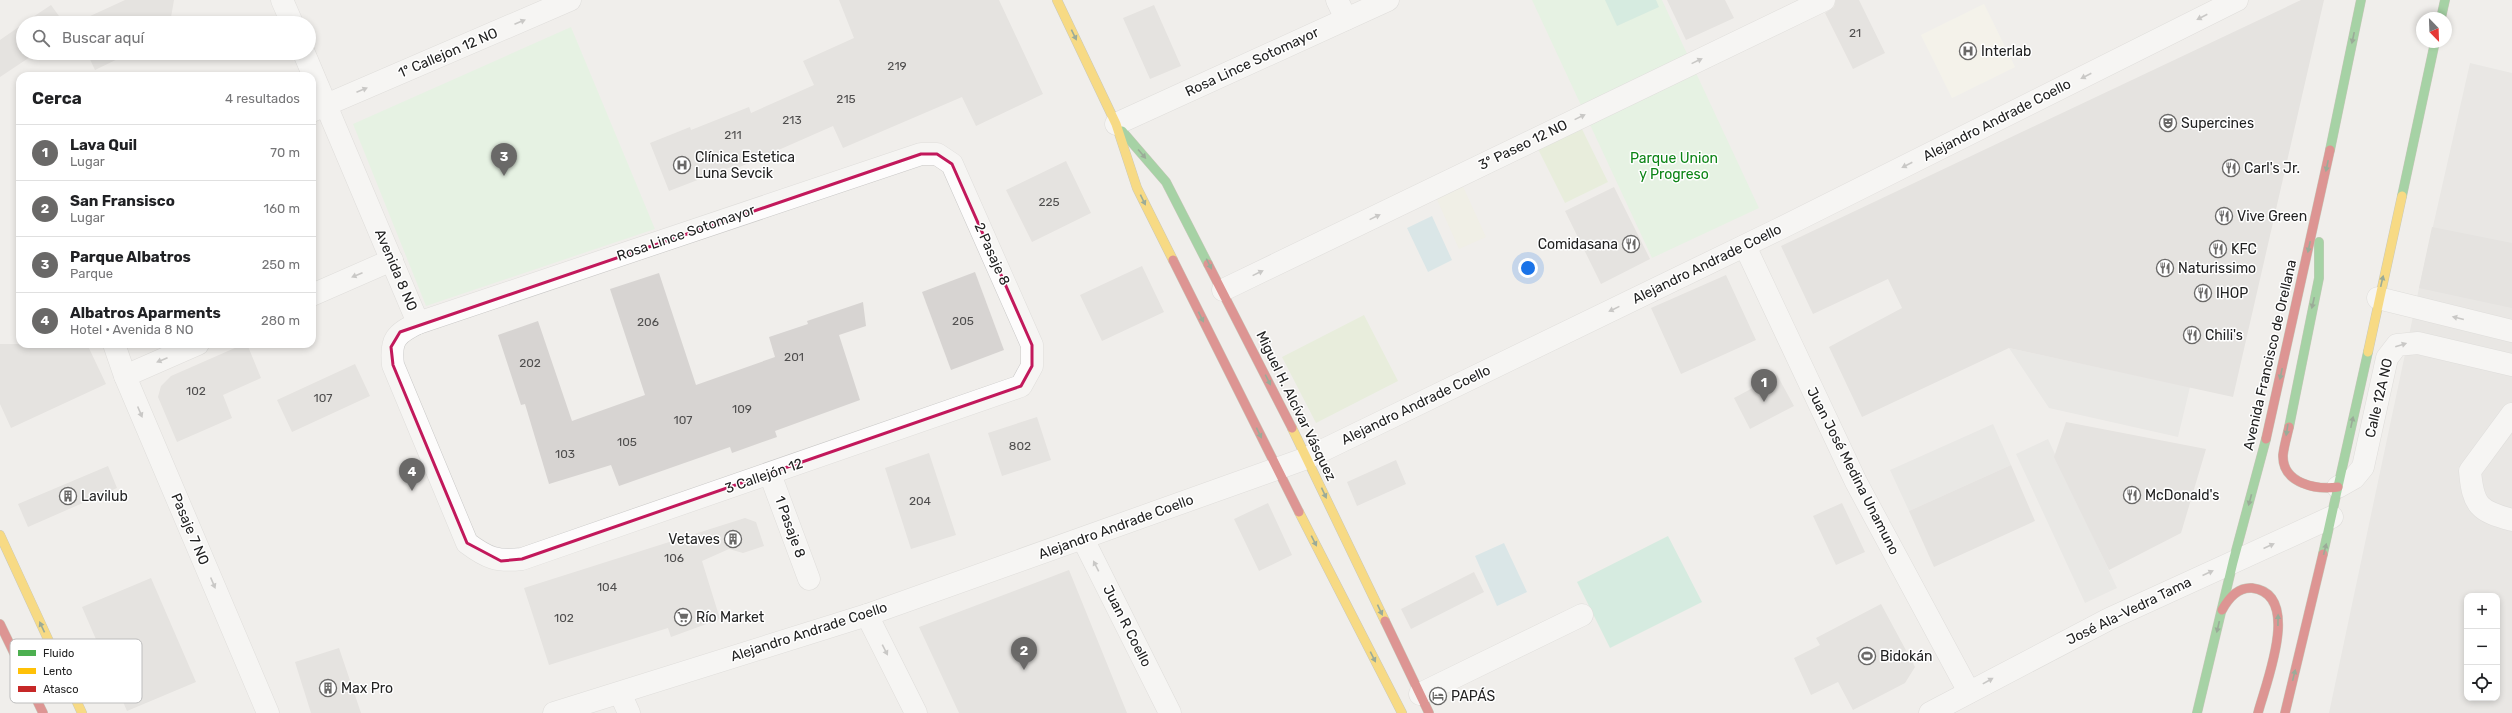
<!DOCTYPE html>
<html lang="es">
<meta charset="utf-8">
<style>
:root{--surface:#fff;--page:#f6f6f6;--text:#202124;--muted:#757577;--line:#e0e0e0;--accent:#6a6968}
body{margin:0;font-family:Rubik,sans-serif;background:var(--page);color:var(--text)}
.controls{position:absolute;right:12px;bottom:12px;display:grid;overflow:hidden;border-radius:8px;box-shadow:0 2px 6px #0003}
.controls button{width:36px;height:36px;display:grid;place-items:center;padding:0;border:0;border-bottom:1px solid var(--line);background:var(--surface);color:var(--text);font:20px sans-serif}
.compass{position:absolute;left:2416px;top:12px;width:36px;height:36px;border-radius:50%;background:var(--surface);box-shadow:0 2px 6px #0003;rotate:157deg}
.you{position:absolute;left:1528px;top:268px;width:14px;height:14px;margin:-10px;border:3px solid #fff;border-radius:50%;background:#1a73e8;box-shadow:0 0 0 6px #1a73e833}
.badge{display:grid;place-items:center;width:26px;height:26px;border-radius:50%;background:var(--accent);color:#fff;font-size:13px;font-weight:700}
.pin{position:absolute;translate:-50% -33px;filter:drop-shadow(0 1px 2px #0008)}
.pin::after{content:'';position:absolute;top:21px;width:14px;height:12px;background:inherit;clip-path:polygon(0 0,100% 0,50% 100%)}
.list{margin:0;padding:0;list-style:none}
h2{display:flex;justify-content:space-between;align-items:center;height:52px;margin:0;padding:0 16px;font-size:17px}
h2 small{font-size:13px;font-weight:400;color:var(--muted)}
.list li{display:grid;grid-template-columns:26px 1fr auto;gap:12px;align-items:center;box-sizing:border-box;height:56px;padding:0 16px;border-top:1px solid var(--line)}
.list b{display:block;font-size:15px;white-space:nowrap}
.list p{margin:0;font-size:13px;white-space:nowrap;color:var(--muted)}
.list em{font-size:13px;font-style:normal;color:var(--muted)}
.icon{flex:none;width:22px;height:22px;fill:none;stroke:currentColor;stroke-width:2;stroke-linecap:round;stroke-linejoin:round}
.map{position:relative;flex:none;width:2512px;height:713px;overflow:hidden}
.search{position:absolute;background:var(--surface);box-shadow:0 2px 6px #0003;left:16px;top:16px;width:300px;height:44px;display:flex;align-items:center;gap:10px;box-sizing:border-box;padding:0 14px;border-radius:22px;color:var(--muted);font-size:15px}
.panel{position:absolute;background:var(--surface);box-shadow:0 2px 6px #0003;left:16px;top:72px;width:300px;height:276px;border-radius:12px}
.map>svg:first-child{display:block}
.residential{fill:#dfdedc;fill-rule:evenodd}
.education{fill:#f8f7e8}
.farmland{fill:#efefdf}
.grass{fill:#ddeccb}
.park{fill:#daf5da}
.pitch{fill:#b7e6d2}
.parking{fill:#e0dfde}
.water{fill:#bfdbe3}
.building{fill:#d7d4d2}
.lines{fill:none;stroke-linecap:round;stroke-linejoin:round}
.street-casing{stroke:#c9c8c7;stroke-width:23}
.fast-casing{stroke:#999a82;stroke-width:10}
.slow-casing{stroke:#999a82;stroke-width:10}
.jam-casing{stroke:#999a82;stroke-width:10}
.street{stroke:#fdfcfc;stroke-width:22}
.fast{stroke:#4caf50;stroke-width:9}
.slow{stroke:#ffc107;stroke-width:9}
.jam{stroke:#c62828;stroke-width:9}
.oneway{fill:#9a9a9a}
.oneway2{fill:#335a34}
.marked{fill:none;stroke:#c2185b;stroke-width:3;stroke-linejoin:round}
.labels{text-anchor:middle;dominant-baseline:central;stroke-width:3;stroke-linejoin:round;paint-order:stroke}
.number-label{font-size:12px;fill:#4f4e4e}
.poi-label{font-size:14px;fill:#222;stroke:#fff;text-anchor:start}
.street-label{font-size:14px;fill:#222;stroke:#fff}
.park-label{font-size:14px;fill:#0c8416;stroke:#fff}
.key{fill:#fff;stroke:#bdbdbd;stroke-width:1}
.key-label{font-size:11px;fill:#222}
</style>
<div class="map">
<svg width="2512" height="713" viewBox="0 0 2512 713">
<rect width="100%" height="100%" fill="#f0eeeb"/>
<!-- residential -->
<path class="residential" d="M 2470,63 L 2512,73 L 2512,713 L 2329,713 L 2419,288 ZM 2467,596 L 2497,596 L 2497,698 L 2467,698 Z"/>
<!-- education -->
<polygon class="education" points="1984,4 2015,67 1952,98 1921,35"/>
<!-- farmland -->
<polygon class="farmland" points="1461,182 1486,237 1459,249 1435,195"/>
<!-- grass -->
<g class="grass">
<polygon points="1580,125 1608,182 1565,203 1537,147"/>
<polygon points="1364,315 1398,381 1316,423 1282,357"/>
</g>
<!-- park -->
<g class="park">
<polygon points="1532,0 1662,0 1759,208 1652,258"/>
<polygon points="571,27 655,229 426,306 353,124"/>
</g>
<!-- pitch -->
<g class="pitch">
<polygon points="1605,0 1656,0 1659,7 1617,26"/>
<polygon points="1668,536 1702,602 1610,648 1577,582"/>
</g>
<!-- parking -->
<g class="parking">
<polygon points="2009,348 2190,387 2178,437 2049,408"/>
<polygon points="1993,424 2011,465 1909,511 1890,470"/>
<polygon points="2048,439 2117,588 2085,603 2016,454"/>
</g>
<!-- water -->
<g class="water">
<polygon points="1432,216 1452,260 1428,272 1407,228"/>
<polygon points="1504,543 1527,592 1497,606 1475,556"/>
</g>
<!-- building -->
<g class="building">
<polygon points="125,0 174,0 170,23 75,23"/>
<polygon points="839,0 999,0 1043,94 976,126 962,97 843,148 833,126 735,169 734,166 669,191 650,143 690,127 691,130 749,107 751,113 814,85 803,61 854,38"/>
<polygon points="1667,0 1725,0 1734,18 1686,40"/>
<polygon points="1836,0 1859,0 1885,53 1853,69 1825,13 1834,7"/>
<polygon points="2301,0 2324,0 2233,397 2009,348 1862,417 1829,347 1902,308 1888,279 1813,314 1781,246"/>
<polygon points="51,5 64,23 24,23"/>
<polygon points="1154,5 1181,66 1150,79 1123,18"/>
<polygon points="23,24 23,53 36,53 0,77 0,40"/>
<polygon points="87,53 130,53 95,70"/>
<polygon points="1066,161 1091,213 1032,242 1006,190"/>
<polygon points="1614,187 1650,259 1601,284 1565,211"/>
<polygon points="2432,227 2512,243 2512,308 2419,288"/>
<polygon points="1142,266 1164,312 1102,341 1080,295"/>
<polygon points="975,272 1004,350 951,370 922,292"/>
<polygon points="659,273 696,385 775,357 769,337 808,324 807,321 863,302 866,326 839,335 860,400 775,431 777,437 732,453 730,447 619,486 611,465 549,484 525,404 521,405 498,335 538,321 572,421 645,395 610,289"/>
<polygon points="1726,275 1756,340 1681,374 1651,308"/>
<polygon points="0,344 87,344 106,384 11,428 0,404"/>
<polygon points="244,344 247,344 261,378 223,395 232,418 177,442 158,397 161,386 171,376"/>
<polygon points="355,364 370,396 292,432 277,400"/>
<polygon points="1777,375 1794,406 1750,429 1734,398"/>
<polygon points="1037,417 1051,460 1002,476 988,433"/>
<polygon points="2066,422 2206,449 2181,533 2109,570 2054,457"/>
<polygon points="929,453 956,535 911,549 885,468"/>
<polygon points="1396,460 1406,484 1357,506 1347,482"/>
<polygon points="2011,465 2035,521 1934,567 1909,511"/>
<polygon points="108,466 117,488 28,527 18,504"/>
<polygon points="1268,503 1292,555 1259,571 1234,519"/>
<polygon points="1842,503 1865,552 1836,565 1813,516"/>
<polygon points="745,518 756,522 764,546 743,553 729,549 702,561 720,619 671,637 668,628 549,665 524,588"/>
<polygon points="1069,570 1127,713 959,713 919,627"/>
<polygon points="1474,572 1484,592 1411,629 1401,609"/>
<polygon points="151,578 196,682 127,711 82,607"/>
<polygon points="1881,604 1915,667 1905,683 1853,710 1838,682 1811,695 1794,658 1820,645 1816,638"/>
<polygon points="339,648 361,713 311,713 295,662"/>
</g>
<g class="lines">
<!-- street casing -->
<g class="street-casing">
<g id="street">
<polyline points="282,0 292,23"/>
<polyline points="1337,0 1346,19"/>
<polyline points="304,53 418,323"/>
<polyline points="312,111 570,0"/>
<polyline points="1116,124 1388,0"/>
<path d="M 921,154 L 937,154 L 952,164 L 1032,345 L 1032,366 L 1021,386 L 522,559 C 497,562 487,558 467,543 L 393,365 C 390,339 396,334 418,323 Z"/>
<polyline points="1745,246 1856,482 1969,692"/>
<polyline points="1223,290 1824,0"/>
<polyline points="312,295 392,260"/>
<polyline points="2378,298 2512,331"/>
<polyline points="114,344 125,376 268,713"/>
<polyline points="125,376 198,344"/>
<path d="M 2512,414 L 2470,471 C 2473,506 2479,511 2512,520"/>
<polyline points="770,474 809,579"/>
<polyline points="2338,487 2354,478 2363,467 2387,358 2397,345 2418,343 2512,365"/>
<polyline points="1083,539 1170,713"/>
<polyline points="867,615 916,713"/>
<polyline points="620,693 629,713"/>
<polyline points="1420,694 1582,615"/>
<polyline points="554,713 867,615 1307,458 1777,230 2237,0"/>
<polyline points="1930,713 2109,619 2332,517"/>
</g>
</g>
<!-- fast casing -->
<g class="fast-casing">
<g id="fast">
<polyline points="2441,18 2445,0"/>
<polyline points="1122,131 1166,182 1208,264"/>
<polyline points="2330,150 2361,0"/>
<polyline points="2402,196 2435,42"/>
<polyline points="2289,427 2319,278 2319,242"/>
<polyline points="2323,554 2368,352"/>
<polyline points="2197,713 2233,562 2266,439"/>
</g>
</g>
<!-- slow casing -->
<g class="slow-casing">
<g id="slow">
<polyline points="1057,0 1116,124 1137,188 1173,260"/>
<polyline points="2368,352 2402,196"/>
<polyline points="1292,428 1385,621"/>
<polyline points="1299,512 1402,713"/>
<polyline points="0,535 82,713"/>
</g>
</g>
<!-- jam casing -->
<g class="jam-casing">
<g id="jam">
<polyline points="1173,260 1299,512"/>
<polyline points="1208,264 1292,428"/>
<path d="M 2289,427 C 2287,436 2284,446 2283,455 C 2282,484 2317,490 2338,487"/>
<polyline points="2266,439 2330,150"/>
<path d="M 2222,610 C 2228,599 2238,587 2252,588 C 2303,594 2265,685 2258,713"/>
<polyline points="1385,621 1429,713"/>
<polyline points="0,624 43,713"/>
<polyline points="2285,713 2323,554"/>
</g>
</g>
<!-- street -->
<use href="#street" class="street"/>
<!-- fast -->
<use href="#fast" class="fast"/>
<!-- slow -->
<use href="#slow" class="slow"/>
<!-- jam -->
<use href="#jam" class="jam"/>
</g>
<!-- one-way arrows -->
<defs><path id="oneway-solid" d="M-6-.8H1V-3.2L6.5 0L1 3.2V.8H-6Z"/></defs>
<g class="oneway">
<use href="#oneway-solid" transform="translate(2202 17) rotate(153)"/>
<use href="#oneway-solid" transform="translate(520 22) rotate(-23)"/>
<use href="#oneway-solid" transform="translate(1697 61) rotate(-26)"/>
<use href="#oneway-solid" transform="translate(2086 76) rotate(153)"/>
<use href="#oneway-solid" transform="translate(362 90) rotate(-23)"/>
<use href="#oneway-solid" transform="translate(1580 117) rotate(-26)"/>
<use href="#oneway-solid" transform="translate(1907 165) rotate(153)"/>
<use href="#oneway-solid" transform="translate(1375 217) rotate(-26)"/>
<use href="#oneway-solid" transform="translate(1258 273) rotate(-26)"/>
<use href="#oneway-solid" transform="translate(357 275) rotate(157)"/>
<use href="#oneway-solid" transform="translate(1614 309) rotate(154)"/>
<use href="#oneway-solid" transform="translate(2458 318) rotate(-166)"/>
<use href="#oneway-solid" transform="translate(2401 345) rotate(-17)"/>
<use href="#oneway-solid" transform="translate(162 360) rotate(157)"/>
<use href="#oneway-solid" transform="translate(140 412) rotate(67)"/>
<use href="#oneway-solid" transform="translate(2269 546) rotate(-24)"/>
<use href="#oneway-solid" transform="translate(1096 566) rotate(-117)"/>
<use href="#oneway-solid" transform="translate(2208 573) rotate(-24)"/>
<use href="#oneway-solid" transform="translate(213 583) rotate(67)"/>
<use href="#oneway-solid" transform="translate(885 650) rotate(63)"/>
<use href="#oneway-solid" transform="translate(1988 681) rotate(-29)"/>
</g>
<g class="oneway2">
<use href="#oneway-solid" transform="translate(1074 35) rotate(64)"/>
<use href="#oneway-solid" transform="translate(2353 38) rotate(102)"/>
<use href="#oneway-solid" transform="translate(1142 154) rotate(49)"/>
<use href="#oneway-solid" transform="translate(2327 166) rotate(102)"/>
<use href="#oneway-solid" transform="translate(1143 200) rotate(64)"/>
<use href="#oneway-solid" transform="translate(2309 247) rotate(102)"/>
<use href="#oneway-solid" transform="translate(1209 264) rotate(63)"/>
<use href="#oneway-solid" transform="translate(2382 281) rotate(-77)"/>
<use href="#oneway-solid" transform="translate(2313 303) rotate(103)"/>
<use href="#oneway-solid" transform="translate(1201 317) rotate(64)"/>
<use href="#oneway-solid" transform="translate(2281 374) rotate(102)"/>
<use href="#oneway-solid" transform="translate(1268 380) rotate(63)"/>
<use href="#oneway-solid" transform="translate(2352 422) rotate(-78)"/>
<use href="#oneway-solid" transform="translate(2287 430) rotate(99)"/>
<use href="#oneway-solid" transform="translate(1259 433) rotate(64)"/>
<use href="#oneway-solid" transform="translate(1324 493) rotate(65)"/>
<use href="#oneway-solid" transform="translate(2250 500) rotate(105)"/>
<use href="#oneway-solid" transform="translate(1314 541) rotate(63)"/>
<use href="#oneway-solid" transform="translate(2325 549) rotate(-76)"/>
<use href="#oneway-solid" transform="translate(1380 610) rotate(65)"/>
<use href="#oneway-solid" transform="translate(2278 620) rotate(-89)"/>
<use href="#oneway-solid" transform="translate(42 627) rotate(-115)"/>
<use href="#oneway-solid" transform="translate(2218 627) rotate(103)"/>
<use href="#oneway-solid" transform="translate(1373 657) rotate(63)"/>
<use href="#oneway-solid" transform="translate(2294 675) rotate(-76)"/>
</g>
<!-- marked area -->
<path d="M0 0H2512V713H0ZM 921,154 L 937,154 L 952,164 L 1032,345 L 1032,366 L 1021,386 L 522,559 L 501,561 L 467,543 L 393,365 L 391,347 L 400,332 Z" fill="#f0eeeb" fill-opacity=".55" fill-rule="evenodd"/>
<path class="marked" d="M 921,154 L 937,154 L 952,164 L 1032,345 L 1032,366 L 1021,386 L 522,559 L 501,561 L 467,543 L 393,365 L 391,347 L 400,332 Z"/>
<!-- icons -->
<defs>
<g id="hospital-ring" transform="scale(0.9)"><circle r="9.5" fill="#fff" stroke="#6a6968" stroke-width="1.5"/><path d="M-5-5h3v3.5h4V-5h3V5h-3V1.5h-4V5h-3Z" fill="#6a6968"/></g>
<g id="theatre-ring" transform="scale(0.9)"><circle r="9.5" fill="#fff" stroke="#6a6968" stroke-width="1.5"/><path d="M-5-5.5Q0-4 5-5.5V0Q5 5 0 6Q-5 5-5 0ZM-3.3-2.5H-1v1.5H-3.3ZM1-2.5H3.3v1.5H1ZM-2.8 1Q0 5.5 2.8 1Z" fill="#6a6968"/></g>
<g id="restaurant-ring" transform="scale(0.9)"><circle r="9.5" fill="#fff" stroke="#6a6968" stroke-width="1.5"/><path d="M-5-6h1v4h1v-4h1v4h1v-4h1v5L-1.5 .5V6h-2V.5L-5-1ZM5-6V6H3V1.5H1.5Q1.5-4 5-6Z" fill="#6a6968"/></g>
<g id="building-ring" transform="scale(0.9)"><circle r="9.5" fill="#fff" stroke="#6a6968" stroke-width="1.5"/><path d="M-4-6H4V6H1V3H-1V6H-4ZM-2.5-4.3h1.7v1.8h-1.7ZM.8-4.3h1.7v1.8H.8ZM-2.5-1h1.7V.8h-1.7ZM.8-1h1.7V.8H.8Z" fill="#6a6968"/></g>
<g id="supermarket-ring" transform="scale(0.9)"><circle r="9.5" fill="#fff" stroke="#6a6968" stroke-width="1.5"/><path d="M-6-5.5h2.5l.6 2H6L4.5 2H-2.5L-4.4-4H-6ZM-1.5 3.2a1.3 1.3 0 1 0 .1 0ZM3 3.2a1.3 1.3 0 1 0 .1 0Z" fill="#6a6968"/></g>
<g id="stadium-ring" transform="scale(0.9)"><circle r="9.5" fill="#fff" stroke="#6a6968" stroke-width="1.5"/><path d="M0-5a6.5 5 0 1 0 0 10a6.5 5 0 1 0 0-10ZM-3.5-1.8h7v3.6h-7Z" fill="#6a6968"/></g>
<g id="hotel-ring" transform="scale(0.9)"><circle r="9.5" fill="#fff" stroke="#6a6968" stroke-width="1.5"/><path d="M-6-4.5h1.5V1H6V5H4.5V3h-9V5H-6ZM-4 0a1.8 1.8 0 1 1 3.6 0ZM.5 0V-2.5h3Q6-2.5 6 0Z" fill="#6a6968"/></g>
</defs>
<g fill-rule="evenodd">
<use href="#hospital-ring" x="1968" y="51"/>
<use href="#theatre-ring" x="2168" y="123"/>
<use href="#hospital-ring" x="682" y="165"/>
<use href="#restaurant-ring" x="2231" y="168"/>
<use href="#restaurant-ring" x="2224" y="216"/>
<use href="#restaurant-ring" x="1631" y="244"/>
<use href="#restaurant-ring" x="2218" y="249"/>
<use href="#restaurant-ring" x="2165" y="268"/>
<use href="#restaurant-ring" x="2203" y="293"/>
<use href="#restaurant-ring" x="2192" y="335"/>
<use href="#restaurant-ring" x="2132" y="495"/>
<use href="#building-ring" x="68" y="496"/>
<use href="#building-ring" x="733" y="539"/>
<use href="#supermarket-ring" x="683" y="617"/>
<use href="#stadium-ring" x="1867" y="656"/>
<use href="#building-ring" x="328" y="688"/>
<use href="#hotel-ring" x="1438" y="696"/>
</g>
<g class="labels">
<!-- number labels -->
<g class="number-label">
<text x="1855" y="33">21</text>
<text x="897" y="66">219</text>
<text x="846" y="99">215</text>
<text x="792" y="120">213</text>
<text x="733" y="135">211</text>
<text x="1049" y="202">225</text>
<text x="963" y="321">205</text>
<text x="648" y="322">206</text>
<text x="794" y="357">201</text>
<text x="530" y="363">202</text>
<text x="196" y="391">102</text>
<text x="323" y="398">107</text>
<text x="742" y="409">109</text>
<text x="683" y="420">107</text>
<text x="627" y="442">105</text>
<text x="1020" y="446">802</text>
<text x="565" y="454">103</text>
<text x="920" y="501">204</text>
<text x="674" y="558">106</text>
<text x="607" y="587">104</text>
<text x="564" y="618">102</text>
</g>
<!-- poi labels -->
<g class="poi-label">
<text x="1981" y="51">Interlab</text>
<text x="2181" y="123">Supercines</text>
<text x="695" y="157">Clínica Estetica<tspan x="695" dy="16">Luna Sevcik</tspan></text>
<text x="2244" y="168">Carl's Jr.</text>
<text x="2237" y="216">Vive Green</text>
<text x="1618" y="244" text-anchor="end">Comidasana</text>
<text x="2231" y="249">KFC</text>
<text x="2178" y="268">Naturissimo</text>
<text x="2216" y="293">IHOP</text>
<text x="2205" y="335">Chili's</text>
<text x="2145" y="495">McDonald's</text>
<text x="81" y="496">Lavilub</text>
<text x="720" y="539" text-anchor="end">Vetaves</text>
<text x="696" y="617">Río Market</text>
<text x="1880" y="656">Bidokán</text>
<text x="341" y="688">Max Pro</text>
<text x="1451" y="696">PAPÁS</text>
</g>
<!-- street labels -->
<g class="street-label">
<text transform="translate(448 53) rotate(-23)">1º Callejon 12 NO</text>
<text transform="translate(1252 62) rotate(-25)">Rosa Lince Sotomayor</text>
<text transform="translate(1997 120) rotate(-27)">Alejandro Andrade Coello</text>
<text transform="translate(1523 145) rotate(-26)">3º Paseo 12 NO</text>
<text transform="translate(686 233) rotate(-19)">Rosa Lince Sotomayor</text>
<text transform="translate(992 254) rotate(66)">2 Pasaje 8</text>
<text transform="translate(1707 264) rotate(-26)">Alejandro Andrade Coello</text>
<text transform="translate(396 270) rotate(67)">Avenida 8 NO</text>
<text transform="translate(2270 355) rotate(-77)">Avenida Francisco de Orellana</text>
<text transform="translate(2379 398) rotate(-77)">Calle 12A NO</text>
<text transform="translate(1416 405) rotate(-26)">Alejandro Andrade Coello</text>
<text transform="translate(1296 406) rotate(64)">Miguel H. Alcívar Vásquez</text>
<text transform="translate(1853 471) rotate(63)">Juan José Medina Unamuno</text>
<text transform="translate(764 476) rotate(-19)">3 Callejón 12</text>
<text transform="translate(790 527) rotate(70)">1 Pasaje 8</text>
<text transform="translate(1116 527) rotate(-20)">Alejandro Andrade Coello</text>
<text transform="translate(190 529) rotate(67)">Pasaje 7 NO</text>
<text transform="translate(2129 611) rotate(-26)">José Ala-Vedra Tama</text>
<text transform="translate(1127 626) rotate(63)">Juan R Coello</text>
<text transform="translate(809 632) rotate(-18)">Alejandro Andrade Coello</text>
</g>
<!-- park labels -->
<g class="park-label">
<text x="1674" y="158">Parque Union<tspan x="1674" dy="16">y Progreso</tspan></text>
</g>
</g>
<!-- legend -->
<rect x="10" y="639" width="132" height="64" rx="6" class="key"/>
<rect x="18" y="650" width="18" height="6" fill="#4caf50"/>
<rect x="18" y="668" width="18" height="6" fill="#ffc107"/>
<rect x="18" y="686" width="18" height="6" fill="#c62828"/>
<g class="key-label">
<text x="43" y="657">Fluido</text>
<text x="43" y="675">Lento</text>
<text x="43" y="693">Atasco</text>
</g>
</svg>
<div class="controls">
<button>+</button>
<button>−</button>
<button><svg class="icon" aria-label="locate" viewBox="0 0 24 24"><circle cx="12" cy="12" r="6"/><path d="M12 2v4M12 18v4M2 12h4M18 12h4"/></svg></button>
</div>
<svg class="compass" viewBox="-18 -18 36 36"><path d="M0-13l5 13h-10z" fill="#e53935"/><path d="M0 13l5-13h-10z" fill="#757577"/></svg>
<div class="you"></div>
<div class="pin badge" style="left:1764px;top:402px">1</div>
<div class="pin badge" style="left:1024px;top:670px">2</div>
<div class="pin badge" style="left:504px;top:176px">3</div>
<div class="pin badge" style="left:412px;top:491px">4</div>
<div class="search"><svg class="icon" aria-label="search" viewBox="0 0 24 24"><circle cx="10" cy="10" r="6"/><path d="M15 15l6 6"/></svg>Buscar aquí</div>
<section class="panel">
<h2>Cerca<small>4 resultados</small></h2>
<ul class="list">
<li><span class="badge">1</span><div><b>Lava Quil</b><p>Lugar</p></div><em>70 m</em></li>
<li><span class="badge">2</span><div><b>San Fransisco</b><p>Lugar</p></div><em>160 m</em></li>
<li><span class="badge">3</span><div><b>Parque Albatros</b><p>Parque</p></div><em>250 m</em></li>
<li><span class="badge">4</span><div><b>Albatros Aparments</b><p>Hotel · Avenida 8 NO</p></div><em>280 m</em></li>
</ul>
</section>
</div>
